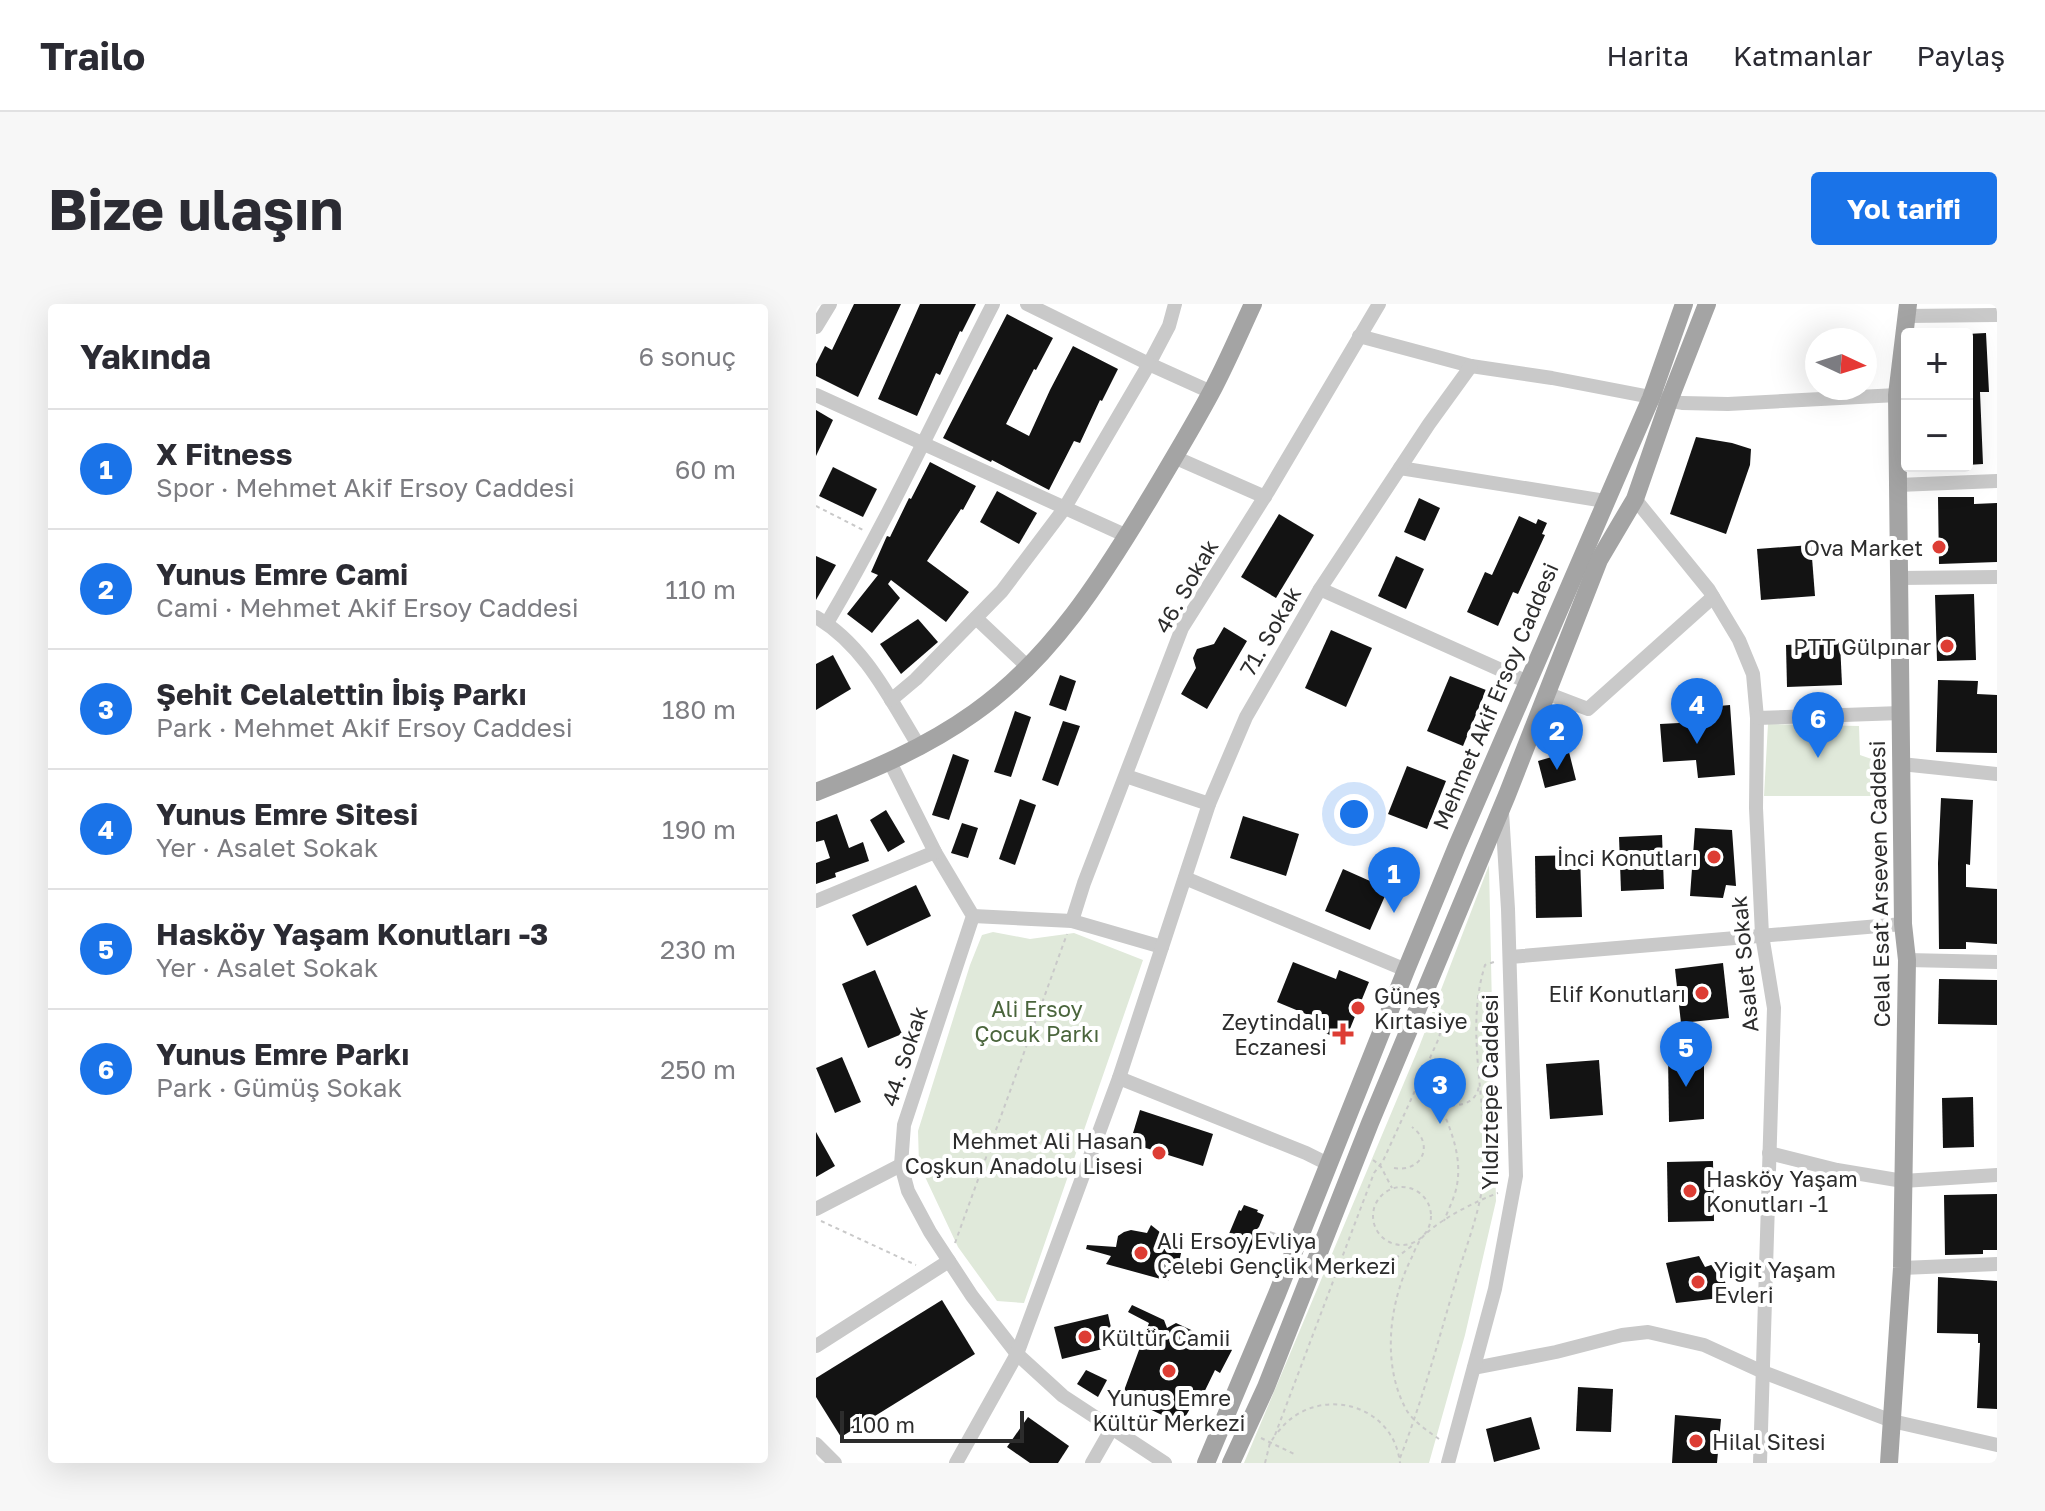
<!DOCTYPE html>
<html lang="tr">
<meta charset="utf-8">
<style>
:root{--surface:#fff;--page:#f7f7f7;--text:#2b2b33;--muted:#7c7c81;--line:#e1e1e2;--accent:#1a73e8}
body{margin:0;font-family:"Golos Text",sans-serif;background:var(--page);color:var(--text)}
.controls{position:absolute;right:24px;top:24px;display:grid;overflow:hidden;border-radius:8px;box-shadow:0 8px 32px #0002}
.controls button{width:72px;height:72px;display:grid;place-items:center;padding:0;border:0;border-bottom:2px solid var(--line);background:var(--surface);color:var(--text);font:40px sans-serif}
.compass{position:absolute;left:989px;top:24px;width:72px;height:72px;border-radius:50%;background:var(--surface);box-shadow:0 8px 32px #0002;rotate:94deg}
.scale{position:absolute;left:24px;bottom:20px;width:184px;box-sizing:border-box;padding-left:8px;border:4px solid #2c2c2c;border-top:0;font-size:22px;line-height:28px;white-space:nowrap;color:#2c2c2c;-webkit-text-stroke:6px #fff;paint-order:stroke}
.you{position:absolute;left:538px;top:510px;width:28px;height:28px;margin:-20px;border:6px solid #fff;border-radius:50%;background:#1a73e8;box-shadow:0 0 0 12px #1a73e833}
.badge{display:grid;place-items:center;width:52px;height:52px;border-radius:50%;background:var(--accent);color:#fff;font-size:26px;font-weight:700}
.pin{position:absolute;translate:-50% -66px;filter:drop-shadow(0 2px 4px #0008)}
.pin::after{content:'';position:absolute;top:42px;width:28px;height:24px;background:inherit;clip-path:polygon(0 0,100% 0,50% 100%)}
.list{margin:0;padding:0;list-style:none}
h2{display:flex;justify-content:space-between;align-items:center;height:104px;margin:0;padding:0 32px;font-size:34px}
h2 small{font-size:26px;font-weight:400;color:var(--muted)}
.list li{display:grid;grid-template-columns:52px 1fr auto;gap:24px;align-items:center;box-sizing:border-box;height:120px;padding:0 32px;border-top:2px solid var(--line)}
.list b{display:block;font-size:30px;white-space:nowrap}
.list p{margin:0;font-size:26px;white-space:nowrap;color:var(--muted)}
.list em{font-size:26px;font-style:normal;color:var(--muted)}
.map{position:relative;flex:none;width:1181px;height:1159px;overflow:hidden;border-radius:8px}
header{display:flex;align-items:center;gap:48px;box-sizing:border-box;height:112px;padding:0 40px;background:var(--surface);border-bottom:2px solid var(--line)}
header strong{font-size:38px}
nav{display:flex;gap:44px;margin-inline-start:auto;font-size:28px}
.intro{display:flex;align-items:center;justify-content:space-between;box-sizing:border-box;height:192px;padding:0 48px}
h1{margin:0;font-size:56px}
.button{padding:20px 36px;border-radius:8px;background:var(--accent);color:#fff;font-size:28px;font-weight:700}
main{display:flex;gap:48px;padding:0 48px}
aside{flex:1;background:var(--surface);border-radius:8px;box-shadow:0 8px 32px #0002}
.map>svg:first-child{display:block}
.green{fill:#e0e9da}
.building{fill:#131313}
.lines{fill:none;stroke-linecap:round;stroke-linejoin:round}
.path{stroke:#c9c9c9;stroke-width:2;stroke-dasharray:4 4;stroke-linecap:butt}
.minor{stroke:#c9c9c9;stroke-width:14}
.major{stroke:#a4a4a4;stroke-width:18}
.poi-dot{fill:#dd3d34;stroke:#fff;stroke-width:3}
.labels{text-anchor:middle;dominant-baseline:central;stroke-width:8;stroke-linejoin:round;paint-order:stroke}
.poi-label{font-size:22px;fill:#2c2c2c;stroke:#fff;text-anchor:end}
.street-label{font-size:22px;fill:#2c2c2c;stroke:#fff}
.park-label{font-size:22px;fill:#4a653c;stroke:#fff}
</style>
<header>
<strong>Trailo</strong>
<nav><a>Harita</a><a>Katmanlar</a><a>Paylaş</a></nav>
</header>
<div class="intro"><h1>Bize ulaşın</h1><a class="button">Yol tarifi</a></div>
<main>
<aside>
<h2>Yakında<small>6 sonuç</small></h2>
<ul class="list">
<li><span class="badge">1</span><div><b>X Fitness</b><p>Spor · Mehmet Akif Ersoy Caddesi</p></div><em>60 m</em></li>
<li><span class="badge">2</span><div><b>Yunus Emre Cami</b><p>Cami · Mehmet Akif Ersoy Caddesi</p></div><em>110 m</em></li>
<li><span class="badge">3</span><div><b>Şehit Celalettin İbiş Parkı</b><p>Park · Mehmet Akif Ersoy Caddesi</p></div><em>180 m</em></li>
<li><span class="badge">4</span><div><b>Yunus Emre Sitesi</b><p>Yer · Asalet Sokak</p></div><em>190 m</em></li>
<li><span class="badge">5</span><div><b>Hasköy Yaşam Konutları -3</b><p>Yer · Asalet Sokak</p></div><em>230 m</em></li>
<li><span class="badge">6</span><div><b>Yunus Emre Parkı</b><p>Park · Gümüş Sokak</p></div><em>250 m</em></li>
</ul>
</aside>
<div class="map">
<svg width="1181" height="1159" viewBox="0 0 1181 1159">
<rect width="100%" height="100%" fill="#fff"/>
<!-- green -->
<g class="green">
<polygon points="952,420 1043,422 1044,451 1064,458 1065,492 948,492"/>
<polygon points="673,561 680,897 649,1031 613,1159 428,1159 603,743"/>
<polygon points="177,628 214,635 258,629 327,656 208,999 181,997 142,943 103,860 102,827 154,661 166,631"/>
</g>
<!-- building -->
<g class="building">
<polygon points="38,0 85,0 42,93 0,72 0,60 9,42 16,46"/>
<polygon points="104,0 160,0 146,28 144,27 124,71 120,69 101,112 62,95"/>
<polygon points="191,10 237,34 220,66 218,65 190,120 213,132 234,86 257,42 302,65 286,97 284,96 264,139 258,137 233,186 176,156 175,158 127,134"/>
<polygon points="1170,29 1173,88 1164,88 1167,160 1151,161 1151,30"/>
<polygon points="0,106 17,116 0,152"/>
<polygon points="880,133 916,139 935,145 934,161 910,230 854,210"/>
<polygon points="114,158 160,182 147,206 145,205 111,257 153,288 130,318 75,276 72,280 84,294 56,329 31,310 62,271 55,268 70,234 71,232 74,233 93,194 95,195"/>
<polygon points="17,163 61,185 47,213 3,192"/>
<polygon points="181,187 221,209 203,240 164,218"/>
<polygon points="1122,193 1158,193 1158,200 1181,199 1181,258 1123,260"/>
<polygon points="603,194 624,204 609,237 588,228"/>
<polygon points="463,210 498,231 460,294 425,273"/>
<polygon points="703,212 720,220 722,215 731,219 726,230 729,231 702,290 697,288 682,322 651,308 669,268 676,271"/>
<polygon points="995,241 999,292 945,296 941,245"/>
<polygon points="0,252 20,261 0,296"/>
<polygon points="580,252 608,265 590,305 562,292"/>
<polygon points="1158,290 1160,356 1121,357 1119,291"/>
<polygon points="102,315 122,338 85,370 64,340"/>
<polygon points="408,323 431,337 391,405 365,390 380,364 377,354 381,345 398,340"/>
<polygon points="515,326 556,344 530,403 489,384"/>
<polygon points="1024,338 1026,381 971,383 970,341"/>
<polygon points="17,351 35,385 0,406 0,360"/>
<polygon points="244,371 260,377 250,407 233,401"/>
<polygon points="634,372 670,386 647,442 611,427"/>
<polygon points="1122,376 1162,377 1161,390 1181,391 1181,449 1120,448"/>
<polygon points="914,401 919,471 882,474 880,456 847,458 844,420 882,418 881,404"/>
<polygon points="199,407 215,413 195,473 178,468"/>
<polygon points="247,417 264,422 242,482 226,476"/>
<polygon points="753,448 760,476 729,484 722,457"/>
<polygon points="137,450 153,456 133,516 116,511"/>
<polygon points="591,462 630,477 611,525 572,510"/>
<polygon points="1125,494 1157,496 1154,561 1150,560 1150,583 1181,585 1181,640 1150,638 1150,645 1123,645 1122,559"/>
<polygon points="204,495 220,501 199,561 183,555"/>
<polygon points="70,506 89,538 72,548 54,516"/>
<polygon points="21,510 33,544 47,538 53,557 19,569 20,573 0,580 0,559 14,554 8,536 0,538 0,518"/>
<polygon points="427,512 483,530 470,572 414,554"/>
<polygon points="146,519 162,524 152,554 135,549"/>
<polygon points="879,524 916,526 920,582 910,581 907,594 874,592"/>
<polygon points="846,531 848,585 805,587 803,533"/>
<polygon points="764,551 766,613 720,614 719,552"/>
<polygon points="527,565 572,585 554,626 509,607"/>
<polygon points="100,581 115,612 51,642 36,611"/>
<polygon points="477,658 520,675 523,666 553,678 529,737 499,725 502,715 461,698"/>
<polygon points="907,659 913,714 865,719 859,665"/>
<polygon points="59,666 86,730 52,744 26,680"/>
<polygon points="1123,675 1181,676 1181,721 1122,720"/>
<polygon points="852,751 888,751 888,815 853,818"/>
<polygon points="26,753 45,798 19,809 0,764"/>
<polygon points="783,756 787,811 734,815 730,760"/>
<polygon points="1157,793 1158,843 1127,844 1126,794"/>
<polygon points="324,806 397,830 387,862 314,839"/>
<polygon points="0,828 19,862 0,873"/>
<polygon points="897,857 898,917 852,918 851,858"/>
<polygon points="1181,890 1181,946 1167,946 1167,950 1129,951 1128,891"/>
<polygon points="428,901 442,906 441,908 448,911 443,923 438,928 438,936 432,950 427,948 426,950 412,944 414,938 410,937 423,906 425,907"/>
<polygon points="335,921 345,929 365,932 361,944 366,945 360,972 355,970 352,977 290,960 295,952 270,945 271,941 300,943 302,932 308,928 315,926 331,929"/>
<polygon points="883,952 889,963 904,958 913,993 860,999 850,959"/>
<polygon points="1122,973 1181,977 1181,1105 1161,1104 1164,1039 1162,1039 1162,1030 1121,1029"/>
<polygon points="126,996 159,1050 25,1133 0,1093 0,1074"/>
<polygon points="316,1001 348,1016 351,1024 360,1019 386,1031 393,1043 399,1039 416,1046 404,1069 399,1066 380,1105 375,1103 365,1120 306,1092 333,1019 312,1008"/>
<polygon points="292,1010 299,1042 246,1055 238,1023"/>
<polygon points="270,1066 291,1076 282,1093 261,1080"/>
<polygon points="762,1083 797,1085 795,1128 760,1127"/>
<polygon points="859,1111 905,1115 901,1159 856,1159"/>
<polygon points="212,1113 253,1142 242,1159 214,1159 191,1143"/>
<polygon points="715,1113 724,1145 678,1158 670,1125"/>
</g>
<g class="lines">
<!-- path -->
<g class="path">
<polyline points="0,202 49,227"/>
<path d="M 603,780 C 613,793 624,804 642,801 C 648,800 655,798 659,792 C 662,789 662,784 664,780"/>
<path d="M 624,800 C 635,826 646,852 641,881 C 639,893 632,906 628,917"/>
<polyline points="557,856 564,861 576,884"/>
<path d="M 578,864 C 606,869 619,840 596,823"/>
<circle cx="586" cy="912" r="29"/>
<polyline points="5,917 100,961"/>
<polyline points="139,939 251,630"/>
<polyline points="524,959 552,959 580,954 597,941"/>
<path d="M 462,1128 C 498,1080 577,1097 584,1159"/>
<polyline points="459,1131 558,869 567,857 623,734 625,724 619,702"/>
<polyline points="445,1134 478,1150"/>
<path d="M 623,1135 C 612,1127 599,1119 591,1107 C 565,1061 573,998 596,953 C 598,948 601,941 604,936 C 618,918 660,897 682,889"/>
<path d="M 584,1154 C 607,1095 623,1034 641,973 C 651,939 666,903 668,867 C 672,798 648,728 669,661 L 681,657"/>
<polyline points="449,1159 454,1139 458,1133"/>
</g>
<!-- minor -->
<g class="minor">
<polyline points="359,0 353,22 333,60 395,88"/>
<polyline points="1090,12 1181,11"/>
<polyline points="0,23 14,0"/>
<polyline points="543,32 655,62 736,74 866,99 912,100 1081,91"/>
<polyline points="0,91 311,232"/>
<polyline points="358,153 449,193"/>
<polyline points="584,164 789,197"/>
<polyline points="1082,181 1181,177"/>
<polyline points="819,195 893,286 923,336 937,370 941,414 940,504 946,631 958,704 944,1159"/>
<polyline points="1083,274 1181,273"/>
<polyline points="504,285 712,378"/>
<path d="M 0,313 C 49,341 75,397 104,444"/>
<polyline points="160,314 212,363"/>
<path d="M 11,319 C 72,216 122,107 177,0"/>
<polyline points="730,389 772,405 897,293"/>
<polyline points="75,396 100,375 186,287 248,205 333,60 211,0"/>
<polyline points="941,414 1085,409"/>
<polyline points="74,458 119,548 157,612 88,821 85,861 92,887 114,928 156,992 201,1050 247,1092 349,1159"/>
<polyline points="1085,460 1181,470"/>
<polyline points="310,472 393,500"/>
<polyline points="369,574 590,666"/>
<polyline points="0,597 119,548"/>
<polyline points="157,612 256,617 346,643"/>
<polyline points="256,617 268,579 366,324 453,186 563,0"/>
<polyline points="694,653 1087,620"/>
<polyline points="1091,656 1181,658"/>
<polyline points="303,774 490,849 512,860"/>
<polyline points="953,849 1021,866 1087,877 1181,871"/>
<polyline points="0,905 85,861"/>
<polyline points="447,932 479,943"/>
<polyline points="1086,964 1181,960"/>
<polyline points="0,1042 133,957"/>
<polyline points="658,1064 740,1048 806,1031 832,1028 888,1041 947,1068 1076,1117 1181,1141"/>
<polyline points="0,1140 19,1159"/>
<polyline points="140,1159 201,1050 303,774 393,500 430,413 504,285 613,120 655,62"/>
<polyline points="276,1159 296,1124"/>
<polyline points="632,1159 679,985 700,872 692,605 686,508"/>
</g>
<!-- major -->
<g class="major">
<path d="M 0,488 C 56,466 109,444 158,409 C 235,355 286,274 334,194 C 356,157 378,121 398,83 C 412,56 424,28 437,0"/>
<polyline points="390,1159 461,990 590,666 641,542 835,94 868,0"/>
<polyline points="415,1159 450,1083 554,819 691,491 783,256 819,195 853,97 891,0"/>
<polyline points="1073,1159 1086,964 1091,656 1087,620 1081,91 1092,0"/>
</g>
</g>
<!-- markers -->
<g class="poi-dot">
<circle cx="1123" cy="243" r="8"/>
<circle cx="1131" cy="342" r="8"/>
<circle cx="898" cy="553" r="8"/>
<circle cx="886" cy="689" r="8"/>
<circle cx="542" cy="704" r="8"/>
<path d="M523 718h8v8h8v8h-8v8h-8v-8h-8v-8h8z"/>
<circle cx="343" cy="849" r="8"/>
<circle cx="874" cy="887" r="8"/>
<circle cx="325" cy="949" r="8"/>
<circle cx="882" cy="978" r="8"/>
<circle cx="269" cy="1033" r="8"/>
<circle cx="353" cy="1067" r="8"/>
<circle cx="880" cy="1137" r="8"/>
</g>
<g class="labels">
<!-- poi labels -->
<g class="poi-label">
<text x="1107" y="243">Ova Market</text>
<text x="1115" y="342">PTT Gülpınar</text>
<text x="882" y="553">İnci Konutları</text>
<text x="870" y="689">Elif Konutları</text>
<text x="558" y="691" text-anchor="start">Güneş<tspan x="558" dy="25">Kırtasiye</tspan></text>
<text x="511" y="717">Zeytindalı<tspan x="511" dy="25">Eczanesi</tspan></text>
<text x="327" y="836">Mehmet Ali Hasan<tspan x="327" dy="25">Coşkun Anadolu Lisesi</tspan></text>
<text x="890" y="874" text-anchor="start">Hasköy Yaşam<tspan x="890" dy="25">Konutları -1</tspan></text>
<text x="341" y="936" text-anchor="start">Ali Ersoy Evliya<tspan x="341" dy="25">Çelebi Gençlik Merkezi</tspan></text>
<text x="898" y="965" text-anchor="start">Yiğit Yaşam<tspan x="898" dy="25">Evleri</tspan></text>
<text x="285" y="1033" text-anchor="start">Kültür Camii</text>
<text x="353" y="1093" text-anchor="middle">Yunus Emre<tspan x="353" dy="25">Kültür Merkezi</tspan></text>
<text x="896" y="1137" text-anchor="start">Hilal Sitesi</text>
</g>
<!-- street labels -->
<g class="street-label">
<text transform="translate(370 282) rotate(-60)">46. Sokak</text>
<text transform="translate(454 327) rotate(-60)">71. Sokak</text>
<text transform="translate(679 392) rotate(-67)">Mehmet Akif Ersoy Caddesi</text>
<text transform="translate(1063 580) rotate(-91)">Celal Esat Arseven Caddesi</text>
<text transform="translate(928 660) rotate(-95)">Asalet Sokak</text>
<text transform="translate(88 752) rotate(-72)">44. Sokak</text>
<text transform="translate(673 788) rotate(-90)">Yıldıztepe Caddesi</text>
</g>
<!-- park labels -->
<g class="park-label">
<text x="221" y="704">Ali Ersoy<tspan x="221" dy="25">Çocuk Parkı</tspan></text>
</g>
</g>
</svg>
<div class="controls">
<button>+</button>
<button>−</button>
</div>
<svg class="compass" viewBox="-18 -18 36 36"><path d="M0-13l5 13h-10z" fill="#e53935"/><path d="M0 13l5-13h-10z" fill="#7c7c81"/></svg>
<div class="scale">100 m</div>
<div class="you"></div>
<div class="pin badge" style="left:578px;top:609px">1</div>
<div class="pin badge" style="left:741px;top:466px">2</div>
<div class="pin badge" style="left:624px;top:820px">3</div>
<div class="pin badge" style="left:881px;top:440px">4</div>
<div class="pin badge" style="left:870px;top:783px">5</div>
<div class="pin badge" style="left:1002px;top:454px">6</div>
</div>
</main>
